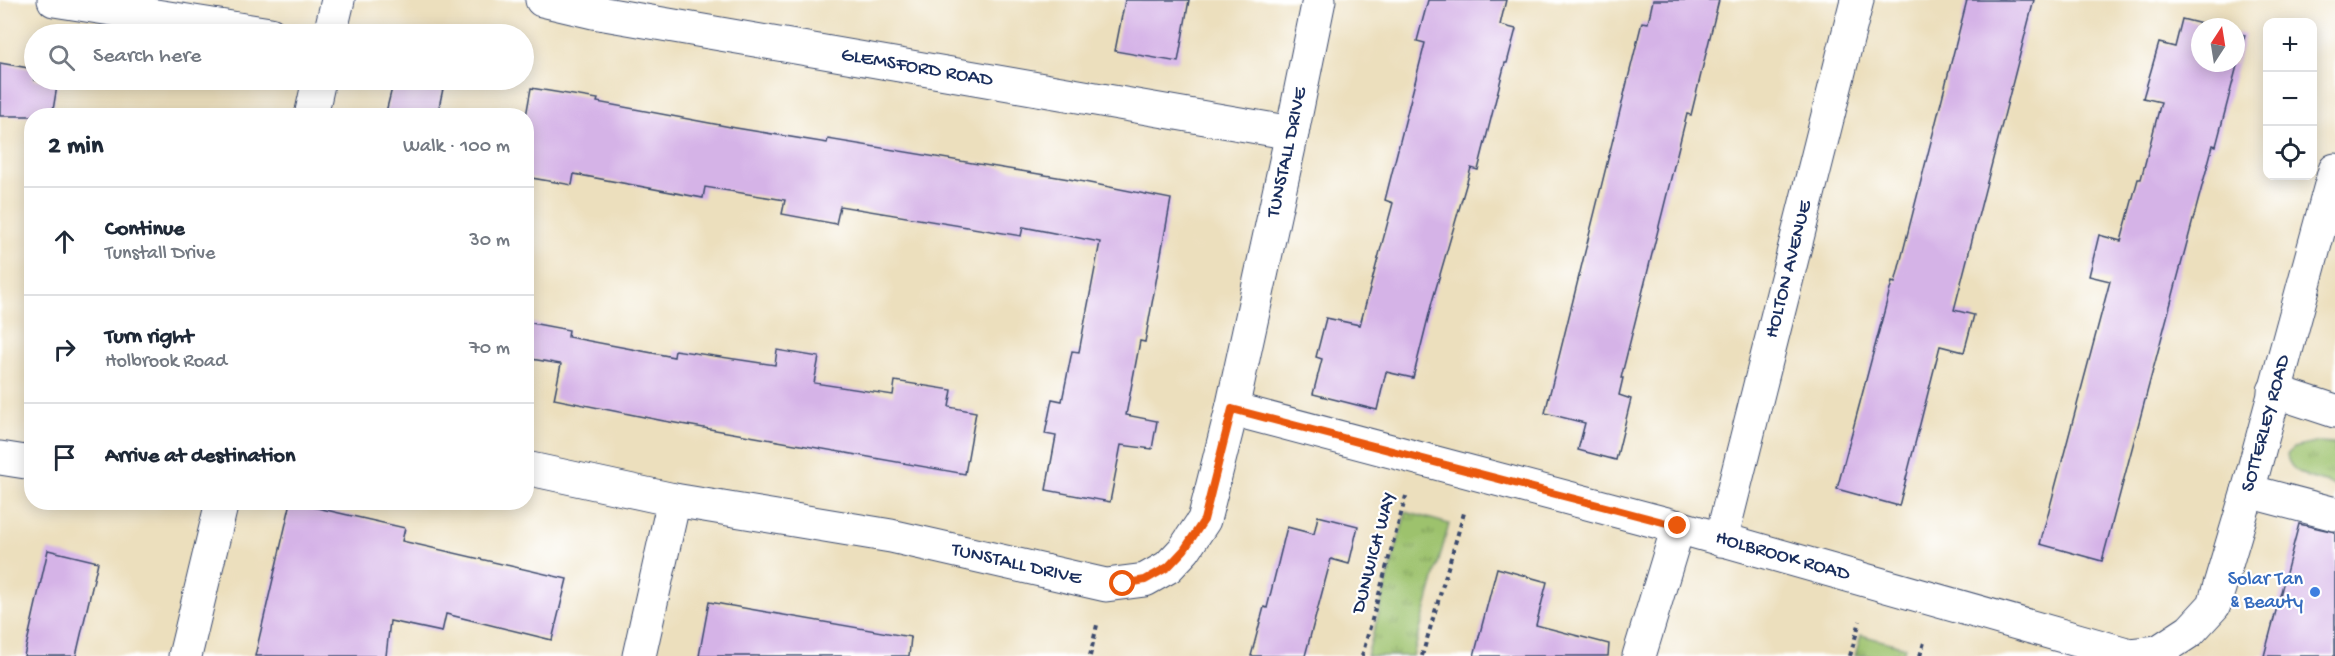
<!DOCTYPE html>
<meta charset="utf-8">
<style>
:root{--surface:#fff;--page:#f6f6f7;--text:#1f2937;--muted:#747a83;--line:#e0e1e3}
body{margin:0;font-family:"Gochi Hand",sans-serif;background:var(--page);color:var(--text)}
.controls{position:absolute;right:18px;top:18px;display:grid;overflow:hidden;border-radius:12px;box-shadow:0 3px 15px #0003}
.controls button{width:54px;height:54px;display:grid;place-items:center;padding:0;border:0;border-bottom:2px solid var(--line);background:var(--surface);color:var(--text);font:30px sans-serif}
.compass{position:absolute;left:2191px;top:18px;width:54px;height:54px;border-radius:50%;background:var(--surface);box-shadow:0 3px 15px #0003;rotate:12deg}
.stop{position:absolute;width:18px;height:18px;margin:-14px;border:4px solid #ea580c;border-radius:50%;background:#fff}
.stop.end{background:#ea580c;border-color:#fff;box-shadow:0 2px 6px #0008}
.list{margin:0;padding:0;list-style:none}
h2{display:flex;justify-content:space-between;align-items:center;height:78px;margin:0;padding:0 24px;font-size:26px}
h2 small{font-size:20px;font-weight:400;color:var(--muted)}
.list li{display:grid;grid-template-columns:39px 1fr auto;gap:18px;align-items:center;box-sizing:border-box;height:108px;padding:0 24px;border-top:2px solid var(--line)}
.list b{display:block;font-size:22px;white-space:nowrap}
.list p{margin:0;font-size:20px;white-space:nowrap;color:var(--muted)}
.list em{font-size:20px;font-style:normal;color:var(--muted)}
.icon{flex:none;width:33px;height:33px;fill:none;stroke:currentColor;stroke-width:2;stroke-linecap:round;stroke-linejoin:round}
.map{position:relative;flex:none;width:2335px;height:656px;overflow:hidden}
.search{position:absolute;background:var(--surface);box-shadow:0 3px 15px #0003;left:24px;top:24px;width:510px;height:66px;display:flex;align-items:center;gap:15px;box-sizing:border-box;padding:0 21px;border-radius:33px;color:var(--muted);font-size:22px}
.panel{position:absolute;background:var(--surface);box-shadow:0 3px 15px #0003;left:24px;top:108px;width:510px;height:402px;border-radius:24px}
.map>svg:first-child{display:block}
.grass{fill:url(#grass-tufts);stroke:#5c7866;stroke-width:1.5}
.building{fill:#d5b3e7}
.lines{fill:none;stroke-linecap:round;stroke-linejoin:round}
.minor-casing{stroke:#3a496c;stroke-width:35}
.path{stroke:#3a496c;stroke-width:4;stroke-dasharray:4.5 4.5;stroke-linecap:butt}
.minor{stroke:#fff;stroke-width:33}
.route{stroke:#ea580c;stroke-width:8}
.shop-dot{fill:#3f7fe0;stroke:#fff;stroke-width:2}
.labels{text-anchor:middle;dominant-baseline:central;stroke-width:4.5;stroke-linejoin:round;paint-order:stroke}
.street-label{font-size:20px;fill:#1b2f5e;stroke:#fff}
.shop-label{font-size:20px;fill:#366cbe;stroke:#fff;text-anchor:end}
</style>
<div class="map">
<svg width="2335" height="656" viewBox="0 0 2335 656">
<defs>
<pattern id="grass-tufts" width="24" height="20" patternUnits="userSpaceOnUse" patternTransform="scale(1.5)"><rect width="24" height="20" fill="#9dc26d"/><path d="M3 7l-1-3M5 7V3M7 7l1-3M15 17l-1-3M17 17v-4M19 17l1-3" fill="none" stroke="#7f9e5d"/></pattern>
</defs>
<rect width="100%" height="100%" fill="#fff"/>
<filter id="ink" filterUnits="userSpaceOnUse"><feTurbulence type="fractalNoise" baseFrequency=".0167" numOctaves="2"/><feDisplacementMap in="SourceGraphic" scale="12" xChannelSelector="R" yChannelSelector="G"/><feConvolveMatrix kernelMatrix="1 2 1 2 8 2 1 2 1" color-interpolation-filters="sRGB"/></filter>
<filter id="wash" filterUnits="userSpaceOnUse"><feTurbulence type="fractalNoise" baseFrequency=".008" numOctaves="4" result="noise"/><feDisplacementMap in="SourceGraphic" scale="24" xChannelSelector="R" yChannelSelector="G"/><feGaussianBlur stdDeviation="1.35" result="paint"/><feColorMatrix in="noise" values="0 0 0 0 0 0 0 0 0 0 0 0 0 0 0 0 0 1.4 0 .05"/><feComposite in="paint" operator="in"/></filter>
<g filter="url(#wash)">
<rect width="100%" height="100%" fill="#ecdfbd"/>
<!-- grass -->
<g class="grass">
<path d="M 2319,442 L 2335,443 L 2335,485 C 2319,480 2289,476 2287,455 L 2293,448 Z"/>
<polygon points="1406,512 1449,524 1413,656 1367,656"/>
<polygon points="1861,635 1905,647 1903,656 1855,656"/>
</g>
<g id="blocks">
<!-- building -->
<g class="building">
<polygon points="1125,0 1189,0 1178,62 1115,51"/>
<polygon points="1428,0 1506,0 1500,25 1516,29 1507,63 1505,63 1478,170 1471,168 1432,302 1413,378 1386,372 1377,410 1313,394 1322,359 1316,357 1326,318 1360,325 1393,203 1385,200 1425,43 1417,41"/>
<polygon points="1653,0 1719,0 1691,115 1687,114 1621,378 1623,378 1619,395 1631,399 1616,460 1578,450 1585,423 1545,413 1642,22 1648,23"/>
<polygon points="1967,0 2034,0 1954,310 1974,315 1964,352 1940,346 1899,506 1837,489 1892,282 1895,283"/>
<polygon points="2182,19 2214,27 2200,27 2200,63 2236,63 2236,33 2245,35 2216,146 2213,145 2102,561 2040,544 2110,281 2089,276 2099,235 2121,241 2138,179 2141,179 2161,102 2143,98 2159,43 2175,47"/>
<polygon points="0,63 34,69 34,80 58,80 52,116 0,116"/>
<polygon points="394,80 445,80 437,116 385,116"/>
<polygon points="531,88 598,99 597,102 736,128 827,143 828,139 1069,179 1171,199 1145,342 1140,341 1126,415 1157,421 1152,449 1121,445 1110,502 1046,490 1056,436 1045,434 1052,399 1062,401 1072,351 1079,352 1100,242 1023,227 1021,236 840,206 836,224 782,214 785,200 705,187 703,198 574,174 572,185 526,177 526,116"/>
<polygon points="526,322 569,330 568,337 674,357 675,350 775,365 777,350 819,357 814,383 893,395 895,381 952,390 949,407 976,412 965,474 664,421 554,399 561,364 526,358"/>
<polygon points="291,502 405,528 402,541 567,579 552,640 446,614 442,632 390,621 386,656 255,656"/>
<polygon points="1318,516 1358,526 1349,564 1331,559 1305,656 1251,656 1264,607 1267,608 1287,527 1314,534"/>
<polygon points="2299,524 2335,532 2335,656 2264,656"/>
<polygon points="48,550 98,562 76,656 24,656"/>
<polygon points="1497,568 1547,582 1536,625 1609,644 1608,656 1474,656"/>
<polygon points="709,602 911,637 909,656 699,656"/>
</g>
</g>
</g>
<g filter="url(#ink)">
<use href="#blocks" fill-opacity="0" stroke="#3a496c" stroke-width="1.5"/>
<g class="lines">
<!-- minor casing -->
<g class="minor-casing">
<g id="minor">
<polyline points="54,0 270,34"/>
<path id="s1" d="M 542,0 L 593,12 L 1292,133"/>
<polyline points="330,34 338,0"/>
<polyline points="311,116 319,80"/>
<polyline points="2274,391 2335,411"/>
<path id="s2" d="M 1232,409 L 1678,527 L 2130,655 L 2158,652 L 2190,631 L 2214,605 L 2248,491 L 2335,170"/>
<polyline points="0,458 32,463"/>
<path id="s3" d="M 526,468 L 674,500 L 891,536 L 1106,585 L 1145,580 L 1168,567 L 1184,550 L 1204,520 L 1232,409 L 1292,133 L 1319,0"/>
<polyline points="2248,491 2335,514"/>
<path id="s4" d="M 1721,540 L 1857,0"/>
<polyline points="185,656 222,502"/>
<polyline points="639,656 674,500"/>
<polyline points="1639,656 1678,527"/>
</g>
</g>
<!-- path -->
<g class="path">
<polyline points="1090,656 1097,625"/>
<polyline points="1362,656 1406,496"/>
<polyline points="1422,656 1464,513"/>
<polyline points="1850,656 1860,621"/>
<polyline points="1920,656 1925,639"/>
</g>
<!-- minor -->
<use href="#minor" class="minor"/>
</g>
</g>
<g class="lines" filter="url(#ink)">
<!-- route -->
<polyline class="route" points="1123,584 1145,580 1168,567 1184,550 1204,520 1232,409 1678,526"/>
</g>
<!-- markers -->
<circle class="shop-dot" cx="2315" cy="592" r="6"/>
<g class="labels">
<!-- street labels -->
<g class="street-label">
<text stroke="none"><textPath href="#s1" startOffset="381">GLEMSFORD ROAD</textPath></text>
<text stroke="none"><textPath href="#s3" startOffset="1094">TUNSTALL DRIVE</textPath></text>
<text stroke="none"><textPath href="#s4" startOffset="279">HOLTON AVENUE</textPath></text>
<text stroke="none"><textPath href="#s2" startOffset="1222">SOTTERLEY ROAD</textPath></text>
<text transform="translate(1375 553) rotate(-75)">DUNWICH WAY</text>
<text stroke="none"><textPath href="#s2" startOffset="570">HOLBROOK ROAD</textPath></text>
<text stroke="none"><textPath href="#s3" startOffset="500">TUNSTALL DRIVE</textPath></text>
</g>
<!-- shop labels -->
<g class="shop-label">
<text x="2303" y="580">Solar Tan<tspan x="2303" dy="23">&amp; Beauty</tspan></text>
</g>
</g>
</svg>
<div class="controls">
<button>+</button>
<button>−</button>
<button><svg class="icon" aria-label="locate" viewBox="0 0 24 24"><circle cx="12" cy="12" r="6"/><path d="M12 2v4M12 18v4M2 12h4M18 12h4"/></svg></button>
</div>
<svg class="compass" viewBox="-18 -18 36 36"><path d="M0-13l5 13h-10z" fill="#e53935"/><path d="M0 13l5-13h-10z" fill="#747a83"/></svg>
<div class="stop" style="left:1123px;top:584px"></div>
<div class="stop end" style="left:1678px;top:526px"></div>
<div class="search"><svg class="icon" aria-label="search" viewBox="0 0 24 24"><circle cx="10" cy="10" r="6"/><path d="M15 15l6 6"/></svg>Search here</div>
<section class="panel">
<h2>2 min<small>Walk · 100 m</small></h2>
<ul class="list">
<li><svg class="icon" aria-label="ahead" viewBox="0 0 24 24"><path d="M12 20V5M6 11l6-6 6 6"/></svg><div><b>Continue</b><p>Tunstall Drive</p></div><em>30 m</em></li>
<li><svg class="icon" aria-label="right" viewBox="0 0 24 24"><path d="M7 20v-9h11M14 6l5 5-5 5"/></svg><div><b>Turn right</b><p>Holbrook Road</p></div><em>70 m</em></li>
<li><svg class="icon" aria-label="arrive" viewBox="0 0 24 24"><path d="M6 21V4h12l-3 4 3 4H6"/></svg><div><b>Arrive at destination</b></div></li>
</ul>
</section>
</div>
